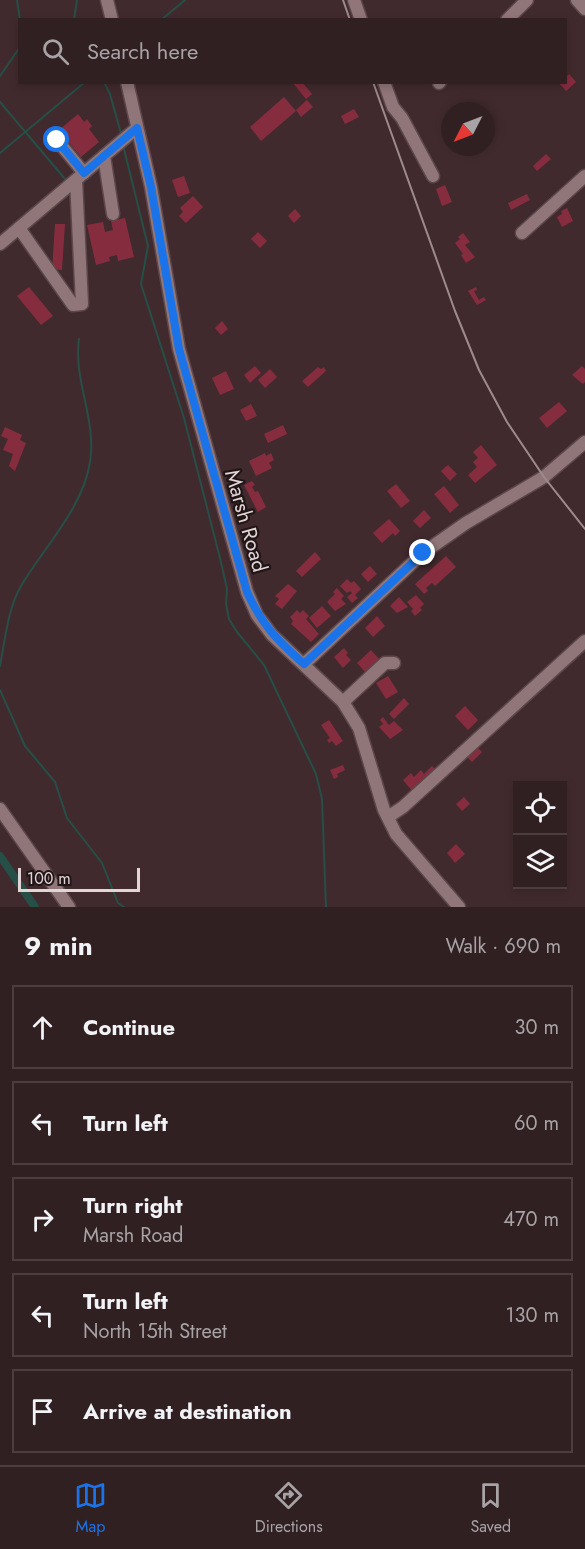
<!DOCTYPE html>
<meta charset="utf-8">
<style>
:root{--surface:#312022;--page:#39282a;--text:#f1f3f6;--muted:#a8a3a5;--line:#4c3e40;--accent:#1a73e8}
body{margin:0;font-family:Jost,sans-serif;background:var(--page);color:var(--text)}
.controls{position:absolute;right:18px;bottom:18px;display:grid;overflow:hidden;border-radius:0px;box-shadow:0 3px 9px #0003}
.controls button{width:54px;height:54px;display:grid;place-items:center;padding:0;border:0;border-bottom:2px solid var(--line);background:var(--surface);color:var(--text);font:30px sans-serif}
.compass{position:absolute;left:441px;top:102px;width:54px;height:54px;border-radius:50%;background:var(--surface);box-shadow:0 3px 9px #0003;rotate:228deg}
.scale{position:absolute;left:18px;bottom:15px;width:122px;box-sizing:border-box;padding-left:6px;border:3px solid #e3d4d5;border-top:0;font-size:16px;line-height:21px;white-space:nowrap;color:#e3d4d5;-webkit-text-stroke:4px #201617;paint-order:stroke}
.stop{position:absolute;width:18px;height:18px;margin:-14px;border:4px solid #1a73e8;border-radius:50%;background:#fff}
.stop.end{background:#1a73e8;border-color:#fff;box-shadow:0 2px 6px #0008}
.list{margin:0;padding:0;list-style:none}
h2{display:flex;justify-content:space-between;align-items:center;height:78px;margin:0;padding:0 24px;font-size:26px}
h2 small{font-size:20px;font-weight:400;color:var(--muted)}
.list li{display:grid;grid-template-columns:39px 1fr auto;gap:18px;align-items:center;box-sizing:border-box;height:84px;margin:0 12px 12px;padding:0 12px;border:2px solid var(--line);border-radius:0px}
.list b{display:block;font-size:22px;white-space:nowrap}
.list p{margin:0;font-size:20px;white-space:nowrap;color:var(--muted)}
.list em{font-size:20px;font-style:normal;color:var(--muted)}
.icon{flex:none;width:33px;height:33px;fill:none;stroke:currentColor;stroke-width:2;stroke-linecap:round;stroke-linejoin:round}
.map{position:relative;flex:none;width:585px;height:907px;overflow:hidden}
.search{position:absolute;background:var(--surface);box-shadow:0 3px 9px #0003;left:18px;right:18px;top:18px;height:66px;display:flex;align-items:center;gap:15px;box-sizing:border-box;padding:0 21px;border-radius:0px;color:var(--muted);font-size:22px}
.sheet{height:558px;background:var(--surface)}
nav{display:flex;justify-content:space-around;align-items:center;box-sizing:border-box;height:84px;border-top:2px solid var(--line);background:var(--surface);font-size:16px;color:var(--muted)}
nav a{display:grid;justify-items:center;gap:3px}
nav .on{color:var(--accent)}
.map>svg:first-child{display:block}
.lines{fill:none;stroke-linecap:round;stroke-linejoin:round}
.stream{stroke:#254f47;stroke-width:2}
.canal{stroke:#254f47;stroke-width:8}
.building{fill:#862c3f}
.minor-casing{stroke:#5c484b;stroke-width:15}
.minor{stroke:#917679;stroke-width:12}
.rail{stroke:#9e8b8d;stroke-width:2}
.route{stroke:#1a73e8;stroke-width:8}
.labels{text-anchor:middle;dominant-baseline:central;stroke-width:4.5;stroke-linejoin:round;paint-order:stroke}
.street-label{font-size:21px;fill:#e3d4d5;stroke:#201617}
</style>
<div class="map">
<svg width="585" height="907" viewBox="0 0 585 907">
<rect width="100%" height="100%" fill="#412a2d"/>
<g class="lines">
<!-- stream -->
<g class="stream">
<polyline points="17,0 20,20"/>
<polyline points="74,20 77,0"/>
<polyline points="161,20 185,0"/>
<polyline points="0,76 20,47"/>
<polyline points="104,82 110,94 122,137"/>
<polyline points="0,102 65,179"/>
<polyline points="123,145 148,246 141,284 184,418 220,558 227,589 226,604 229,619 237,632 264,665 316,774 322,799 326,907"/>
<polyline points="0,153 85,82"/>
<path d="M 0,666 C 5,640 8,608 21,586 C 44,547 83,508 90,462 C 97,420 73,380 79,339"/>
<polyline points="0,690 25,746 55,782 67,818 102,863 118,903 124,907"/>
</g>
<!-- canal -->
<polyline class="canal" points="0,856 35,907"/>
</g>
<!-- building -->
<g class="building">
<polygon points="569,74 576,82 566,91 558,82 566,82 566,77"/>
<polygon points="292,82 302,82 312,94 306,99"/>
<polygon points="284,97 296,111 261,141 250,127"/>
<polygon points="307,100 313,107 301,117 296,110"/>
<polygon points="354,109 359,117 345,124 341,116"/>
<polygon points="78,114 84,122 87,119 92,126 89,129 99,142 81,157 59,130"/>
<polygon points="546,154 551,159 537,171 533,166"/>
<polygon points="184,176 190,193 178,197 172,180"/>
<polygon points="445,185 452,202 442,206 436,189"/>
<polygon points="527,194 530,200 511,210 508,203"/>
<polygon points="193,196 203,207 186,223 179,216 183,212 180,208"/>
<polygon points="567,208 573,221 562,227 557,217 562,214 561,211"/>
<polygon points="295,209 301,216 294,223 288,216"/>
<polygon points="125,218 134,257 118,261 117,255 109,257 110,261 96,265 87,225 103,222 105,232 113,230 111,221"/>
<polygon points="55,224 65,224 62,270 52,269"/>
<polygon points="258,232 267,241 260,248 251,239"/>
<polygon points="463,233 470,242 465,245 475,257 466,263 461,255 463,254 455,243 460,239 458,237"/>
<polygon points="29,287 53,316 41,325 17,296"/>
<polygon points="476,287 477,290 474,291 479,300 484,297 486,300 477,305 468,291"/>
<polygon points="222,321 228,329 221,335 215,328"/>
<polygon points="255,366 261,373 250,383 244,375"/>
<polygon points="582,366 585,369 585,382 583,384 572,375"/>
<polygon points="318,367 321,369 324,367 326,371 308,387 302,381"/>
<polygon points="270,369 277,377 265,388 258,380"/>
<polygon points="226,371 234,389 220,395 212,378"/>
<polygon points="559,402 567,411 547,428 539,418"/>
<polygon points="251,404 257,416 246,421 240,410"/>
<polygon points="283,425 287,434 268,443 264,434"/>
<polygon points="5,427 22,435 20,440 26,443 15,471 9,466 13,454 3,450 8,439 1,436"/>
<polygon points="481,445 497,465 475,483 468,475 477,467 473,462 478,458 473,452"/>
<polygon points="265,453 266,456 271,453 274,460 269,463 272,468 256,476 249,461"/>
<polygon points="448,465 457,474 450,481 441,471"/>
<polygon points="252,481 255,485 252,487 255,492 258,491 266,507 258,512 244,485"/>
<polygon points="396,484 410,501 401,508 387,491"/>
<polygon points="444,486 459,505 450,513 434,494"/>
<polygon points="424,510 431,518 420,528 413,521"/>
<polygon points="389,519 400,531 395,536 393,533 382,543 373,533"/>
<polygon points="315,552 321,559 302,577 296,571"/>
<polygon points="446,556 456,567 435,586 432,583 426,588 428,591 424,594 415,584"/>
<polygon points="370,566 377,574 368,582 361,574"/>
<polygon points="347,579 351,583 354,581 361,589 355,595 358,598 352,603 347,597 352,593 350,591 347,593 340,586"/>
<polygon points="288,584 297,591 282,609 275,604 279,599 275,596"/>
<polygon points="337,588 344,596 341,599 346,604 335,611 327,602 335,594 333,592"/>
<polygon points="416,595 424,604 420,608 422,610 415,616 411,611 413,609 407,602"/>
<polygon points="399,597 408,607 397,613 390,606"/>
<polygon points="322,606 331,616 317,628 309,618"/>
<polygon points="297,610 300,613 303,610 309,616 306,619 319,634 311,642 291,624 293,621 290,617"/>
<polygon points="377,616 385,626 373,637 365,628"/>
<polygon points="344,648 348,653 346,655 351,660 343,668 334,657"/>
<polygon points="371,650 380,660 366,673 357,663"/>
<polygon points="388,676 398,692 386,699 376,683"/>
<polygon points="404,698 409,704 394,719 389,714"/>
<polygon points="465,706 478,720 468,730 455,716"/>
<polygon points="383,717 389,725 394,721 403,730 390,739 379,727 383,724 380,720"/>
<polygon points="329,720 343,741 336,746 332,741 329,743 327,740 330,738 321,725"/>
<polygon points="475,745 482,752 472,762 465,755"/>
<polygon points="343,765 345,770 337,774 338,777 334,779 330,770"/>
<polygon points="432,766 435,769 413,792 403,780 411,773 414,777 421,770 424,774"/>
<polygon points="464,797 470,804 462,811 456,804"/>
<polygon points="456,844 465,854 455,863 447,853"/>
</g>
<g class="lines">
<!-- minor casing -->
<g class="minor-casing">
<g id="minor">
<polyline points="107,0 112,20"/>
<polyline points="354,0 361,20"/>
<polyline points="577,0 585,9"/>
<polyline points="507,20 527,0"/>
<polyline points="127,82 151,187 179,349 247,592 257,615 272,635 343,702 359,728 384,810 396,834 459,907"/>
<polyline points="384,82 393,107 402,118 433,176"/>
<polyline points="439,83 440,82"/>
<polyline points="57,140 84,173"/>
<polyline points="104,156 113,214"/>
<polyline points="19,228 73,305 82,304 76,180"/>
<polyline points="522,233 585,176"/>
<polyline points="0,244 137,128"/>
<polyline points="304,664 423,553 466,523 544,477 585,442"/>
<polyline points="343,702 385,663 394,663"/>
<polyline points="0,809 69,907"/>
<polyline points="388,817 403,807 585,641"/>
</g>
</g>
<!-- minor -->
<use href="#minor" class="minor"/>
<!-- rail -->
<g class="rail">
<polyline points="343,0 350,20"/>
<polyline points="373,82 455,311 479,370 507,422 544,477 585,529"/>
</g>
</g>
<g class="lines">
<!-- route -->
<path class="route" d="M 57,140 L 84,173 L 137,128 L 151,187 L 179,349 L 247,592 C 262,625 277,640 304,664 L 423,553"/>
</g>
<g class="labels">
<!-- street labels -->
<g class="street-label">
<text transform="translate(246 521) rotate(74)">Marsh Road</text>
</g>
</g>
</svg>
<div class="controls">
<button><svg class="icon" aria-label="locate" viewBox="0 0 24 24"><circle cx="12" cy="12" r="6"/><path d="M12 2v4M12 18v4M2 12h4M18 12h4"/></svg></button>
<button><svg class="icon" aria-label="layers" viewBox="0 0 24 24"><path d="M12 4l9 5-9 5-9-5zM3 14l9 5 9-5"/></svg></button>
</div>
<svg class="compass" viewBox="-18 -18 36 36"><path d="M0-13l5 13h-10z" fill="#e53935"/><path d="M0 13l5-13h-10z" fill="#a8a3a5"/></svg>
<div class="scale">100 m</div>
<div class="stop" style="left:57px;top:140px"></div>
<div class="stop end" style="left:423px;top:553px"></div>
<div class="search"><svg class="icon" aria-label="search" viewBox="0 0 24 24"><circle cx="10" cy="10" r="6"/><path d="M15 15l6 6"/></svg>Search here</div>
</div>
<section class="sheet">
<h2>9 min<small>Walk · 690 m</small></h2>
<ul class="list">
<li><svg class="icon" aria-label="ahead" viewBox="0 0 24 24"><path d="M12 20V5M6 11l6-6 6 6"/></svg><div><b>Continue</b></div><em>30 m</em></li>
<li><svg class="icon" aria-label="left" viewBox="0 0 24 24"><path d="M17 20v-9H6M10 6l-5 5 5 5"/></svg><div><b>Turn left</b></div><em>60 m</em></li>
<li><svg class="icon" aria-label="right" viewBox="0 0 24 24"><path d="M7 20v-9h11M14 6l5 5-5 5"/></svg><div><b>Turn right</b><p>Marsh Road</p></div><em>470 m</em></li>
<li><svg class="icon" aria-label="left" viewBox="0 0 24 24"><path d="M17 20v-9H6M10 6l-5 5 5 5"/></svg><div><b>Turn left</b><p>North 15th Street</p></div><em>130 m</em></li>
<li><svg class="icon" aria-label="arrive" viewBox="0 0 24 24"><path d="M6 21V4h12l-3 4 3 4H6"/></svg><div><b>Arrive at destination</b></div></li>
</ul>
</section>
<nav>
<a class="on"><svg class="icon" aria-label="map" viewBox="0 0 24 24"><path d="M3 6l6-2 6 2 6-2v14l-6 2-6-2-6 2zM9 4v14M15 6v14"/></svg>Map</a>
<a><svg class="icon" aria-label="directions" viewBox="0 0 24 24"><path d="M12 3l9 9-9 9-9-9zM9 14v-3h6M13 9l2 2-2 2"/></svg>Directions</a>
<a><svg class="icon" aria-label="saved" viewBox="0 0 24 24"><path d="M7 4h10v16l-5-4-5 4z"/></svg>Saved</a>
</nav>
